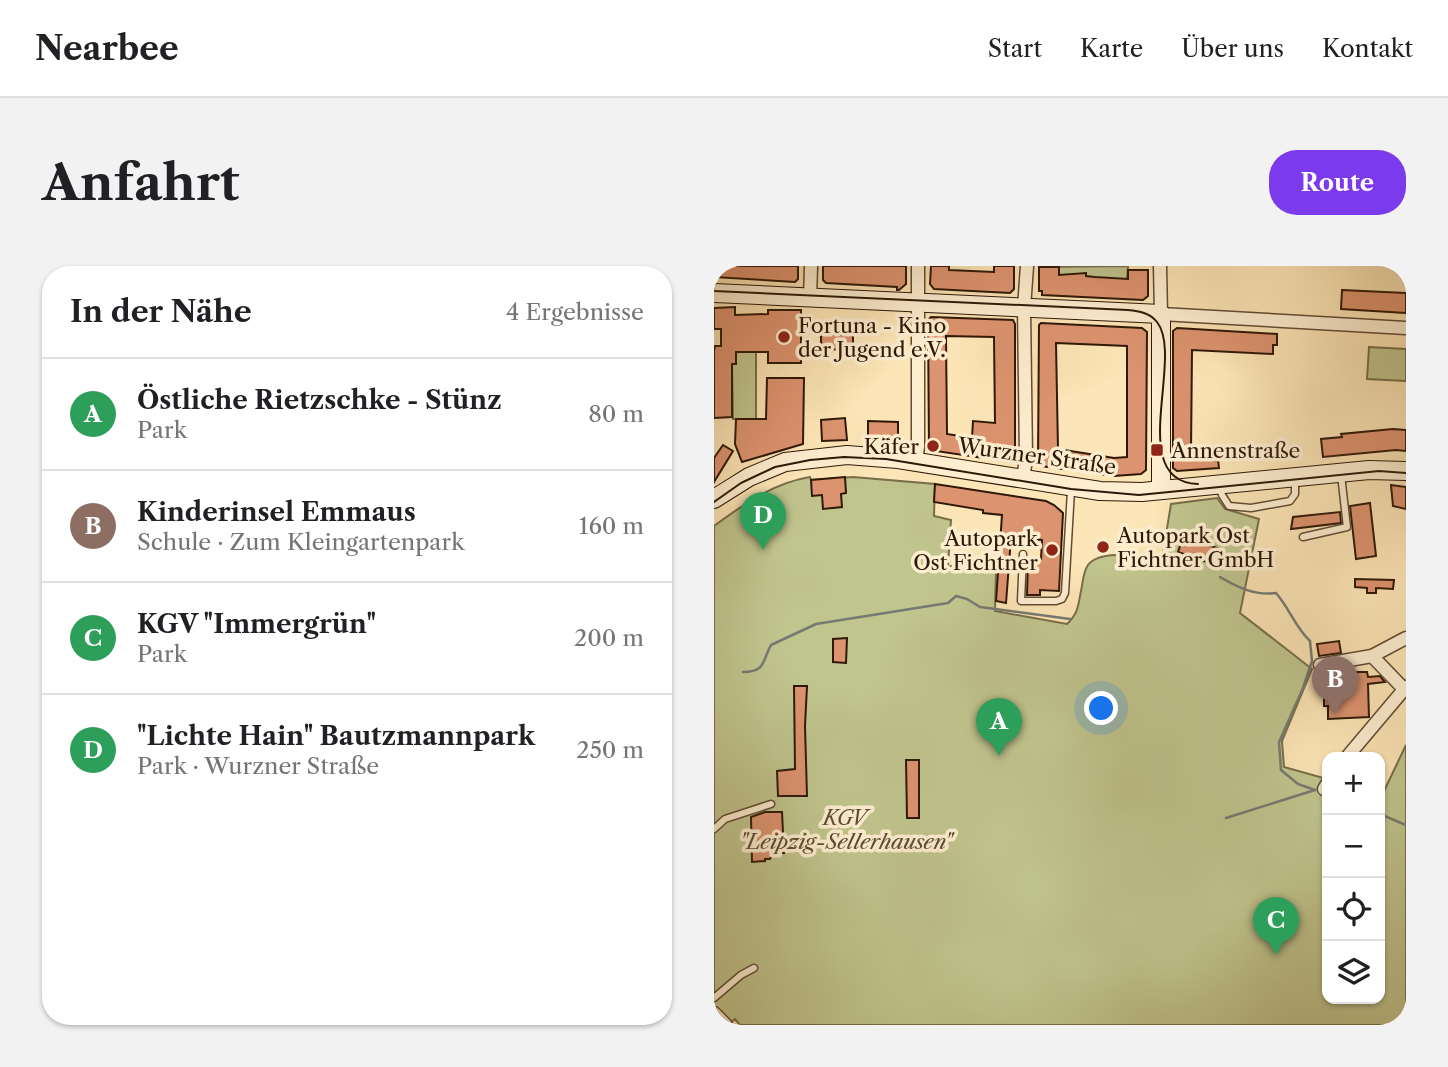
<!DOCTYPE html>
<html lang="de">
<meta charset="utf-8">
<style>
:root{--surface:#fff;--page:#f2f2f2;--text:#202124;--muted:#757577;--line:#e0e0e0;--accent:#7c3aed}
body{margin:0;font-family:"Libre Caslon Text",serif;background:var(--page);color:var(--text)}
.controls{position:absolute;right:21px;bottom:21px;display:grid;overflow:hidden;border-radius:14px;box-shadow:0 2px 5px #0004}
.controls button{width:63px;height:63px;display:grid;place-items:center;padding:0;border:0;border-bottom:2px solid var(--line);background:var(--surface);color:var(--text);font:35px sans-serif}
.you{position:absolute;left:388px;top:443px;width:24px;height:24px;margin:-18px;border:5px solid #fff;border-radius:50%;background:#1a73e8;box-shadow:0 0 0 10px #1a73e833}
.badge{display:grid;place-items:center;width:46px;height:46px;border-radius:50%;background:var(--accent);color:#fff;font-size:23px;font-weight:700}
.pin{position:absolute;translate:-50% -58px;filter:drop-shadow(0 2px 4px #0008)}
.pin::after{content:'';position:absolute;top:37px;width:24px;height:21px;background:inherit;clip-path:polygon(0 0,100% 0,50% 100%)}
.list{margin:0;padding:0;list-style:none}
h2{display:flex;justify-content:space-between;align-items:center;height:91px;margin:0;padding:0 28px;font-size:30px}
h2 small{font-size:23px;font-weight:400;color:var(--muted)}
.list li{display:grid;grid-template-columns:46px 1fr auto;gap:21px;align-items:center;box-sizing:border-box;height:112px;padding:0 28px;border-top:2px solid var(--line)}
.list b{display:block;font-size:26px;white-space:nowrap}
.list p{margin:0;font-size:23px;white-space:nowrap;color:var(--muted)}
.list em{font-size:23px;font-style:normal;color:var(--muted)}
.icon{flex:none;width:38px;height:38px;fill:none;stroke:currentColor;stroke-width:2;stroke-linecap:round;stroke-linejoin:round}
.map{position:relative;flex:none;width:692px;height:759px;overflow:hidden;border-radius:28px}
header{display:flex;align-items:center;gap:42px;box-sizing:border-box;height:98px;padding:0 35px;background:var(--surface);border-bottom:2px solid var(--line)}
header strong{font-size:33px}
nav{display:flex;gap:38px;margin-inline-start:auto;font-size:24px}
.intro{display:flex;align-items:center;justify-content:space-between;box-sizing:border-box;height:168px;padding:0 42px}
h1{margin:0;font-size:49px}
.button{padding:18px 32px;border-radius:28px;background:var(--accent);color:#fff;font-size:24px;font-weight:700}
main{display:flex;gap:42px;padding:0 42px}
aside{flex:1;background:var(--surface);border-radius:28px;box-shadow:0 2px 5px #0004}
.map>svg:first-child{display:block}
.green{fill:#c0c48d;stroke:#786e4a;stroke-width:2}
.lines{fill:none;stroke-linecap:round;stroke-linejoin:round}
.stream{stroke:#757a72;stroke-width:2.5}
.building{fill:#dc936f;stroke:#2f1807;stroke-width:2;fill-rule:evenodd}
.lane-casing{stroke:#624b33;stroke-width:9}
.street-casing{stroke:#624b33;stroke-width:15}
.secondary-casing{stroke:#2f1807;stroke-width:20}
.lane{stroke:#fdeed0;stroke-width:6}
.street{stroke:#fdeed0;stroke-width:12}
.secondary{stroke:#fdeed0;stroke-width:18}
.tram{stroke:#2f1807;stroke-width:2}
.poi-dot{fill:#8f2418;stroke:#fdeed0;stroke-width:2.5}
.labels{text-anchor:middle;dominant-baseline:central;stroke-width:7;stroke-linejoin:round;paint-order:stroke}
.poi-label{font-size:21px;fill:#2f1807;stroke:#fdeed0;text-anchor:start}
.street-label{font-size:21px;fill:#2f1807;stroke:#fdeed0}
.park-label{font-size:21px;font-style:italic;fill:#5a4c2f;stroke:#fdeed0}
</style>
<header>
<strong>Nearbee</strong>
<nav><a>Start</a><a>Karte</a><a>Über uns</a><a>Kontakt</a></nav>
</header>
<div class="intro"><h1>Anfahrt</h1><a class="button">Route</a></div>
<main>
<aside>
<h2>In der Nähe<small>4 Ergebnisse</small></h2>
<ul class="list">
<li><span class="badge" style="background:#2e9e5b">A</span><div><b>Östliche Rietzschke - Stünz</b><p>Park</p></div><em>80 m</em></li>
<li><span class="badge" style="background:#8d6e63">B</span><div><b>Kinderinsel Emmaus</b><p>Schule · Zum Kleingartenpark</p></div><em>160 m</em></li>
<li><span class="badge" style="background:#2e9e5b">C</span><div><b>KGV &quot;Immergrün&quot;</b><p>Park</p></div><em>200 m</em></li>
<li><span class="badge" style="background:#2e9e5b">D</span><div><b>&quot;Lichte Hain&quot; Bautzmannpark</b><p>Park · Wurzner Straße</p></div><em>250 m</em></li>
</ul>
</aside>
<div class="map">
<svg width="692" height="759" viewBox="0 0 692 759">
<rect width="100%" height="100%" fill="#fce5b6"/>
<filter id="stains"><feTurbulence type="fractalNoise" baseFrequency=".00286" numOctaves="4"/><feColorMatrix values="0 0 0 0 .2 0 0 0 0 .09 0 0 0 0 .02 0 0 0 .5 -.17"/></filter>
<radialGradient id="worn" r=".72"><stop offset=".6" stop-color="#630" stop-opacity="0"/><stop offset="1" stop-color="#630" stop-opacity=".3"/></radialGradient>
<!-- green -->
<g class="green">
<polygon points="414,0 413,14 342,14 342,1 325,1"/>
<polygon points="655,81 692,83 692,115 653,113"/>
<polygon points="22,86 42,86 42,153 19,153 18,98 22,97"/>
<path d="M 96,211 L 97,214 L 139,211 L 221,218 L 220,250 L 237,254 L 234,300 L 282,304 L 281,345 L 353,358 C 364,348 364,340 367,325 C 369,316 369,306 374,299 C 386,282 429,291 448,293 L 457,238 L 503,232 L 511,243 L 545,253 L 526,347 L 598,403 L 568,475 L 570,501 L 613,513 L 613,733 L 666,733 L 666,524 L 670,525 L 692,479 L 692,759 L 26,759 L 21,753 L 17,756 L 0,741 L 0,260 C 30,238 59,217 96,211 Z"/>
</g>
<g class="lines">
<!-- stream -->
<g class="stream">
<path d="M 506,311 C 523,321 541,330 562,327 C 576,343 581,361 596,375 L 598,395 L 589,422 L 565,476 L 567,504 L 584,518 L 601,524"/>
<path d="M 29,406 C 52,406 48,395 57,379 L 102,358 L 234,337 L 242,330 L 253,333 L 266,341 L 356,353"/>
<polyline points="666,548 692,559"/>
<polyline points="512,552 601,524"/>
</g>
</g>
<!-- building -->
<g class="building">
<polygon points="0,0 84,0 84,13 81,16 0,11"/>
<polygon points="109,0 192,0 192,18 185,24 183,24 183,21 112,17 109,14"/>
<polygon points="217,0 235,0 235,4 280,6 280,0 300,0 300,23 296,27 220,23 216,18"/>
<polygon points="325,1 345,1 345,9 372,7 372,10 381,11 414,13 414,4 434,4 434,30 429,34 328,29 328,25 325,25"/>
<polygon points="628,24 692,27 692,47 627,43"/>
<polygon points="21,41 21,49 54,48 54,44 87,44 87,97 54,97 54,86 22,86 22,98 18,98 18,151 0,152 0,85 1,80 7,80 7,63 0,63 0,42"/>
<path d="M 217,51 L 299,54 L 301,58 L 301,192 L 296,196 L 215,184 L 214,54 ZM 232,70 L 280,71 L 281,157 L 259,155 L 258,172 L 233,168 Z"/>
<path d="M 327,57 L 428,62 L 433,66 L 432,204 L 427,208 L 400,210 L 327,200 L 324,196 L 325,59 ZM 342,77 L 413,80 L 413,191 L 400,192 L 344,183 Z"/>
<polygon points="463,62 563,68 563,79 559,79 559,88 478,84 477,186 503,184 505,202 463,205 459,202 459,65"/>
<polygon points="107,69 139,69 139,84 107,83"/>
<polygon points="53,112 90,112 89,178 28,196 21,178 22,153 52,153"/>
<polygon points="131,152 133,174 108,175 107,154"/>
<polygon points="154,155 184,156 184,174 154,174"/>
<polygon points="679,163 692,164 692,185 682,184 609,191 607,173 628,171 627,168"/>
<polygon points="9,179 19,185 0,216 0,192"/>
<polygon points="131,211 132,227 127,228 128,241 109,243 108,229 98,230 97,214"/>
<polygon points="221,218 332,235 340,239 349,247 345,325 326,324 326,329 313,329 314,293 327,293 328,274 297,272 292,337 282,335 288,249 269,247 269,244 220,236"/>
<polygon points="677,219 692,221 692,243 679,240"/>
<polygon points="656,237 662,290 642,293 636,240"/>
<polygon points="626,246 627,257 577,263 579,251"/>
<polygon points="469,271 503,282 498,298 464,286"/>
<polygon points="641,313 680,314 679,323 662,322 662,327 653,327 653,322 641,321"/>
<polygon points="133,372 132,397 119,396 119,373"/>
<polygon points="625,375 627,387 605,390 603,378"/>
<polygon points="624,406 653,406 654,411 666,410 671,416 654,418 655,451 614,453 614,440 610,440 610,409 624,409"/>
<polygon points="80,420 93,420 91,460 93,530 64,530 63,505 81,503"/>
<polygon points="192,494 205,494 205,552 193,552"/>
<polygon points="51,546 68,546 70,587 58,588 56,593 51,593 51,595 38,596 37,551"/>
</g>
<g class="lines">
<!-- lane casing -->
<g class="lane-casing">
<g id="lane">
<polyline points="506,221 508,229 515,240 537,242 576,235 581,228 581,213"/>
<polyline points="589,271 633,261 627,209"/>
<polyline points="309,288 307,335 342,335 348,333 351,327 357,224"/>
<polyline points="0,563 11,553 57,538"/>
<polyline points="0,732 27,709 40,702"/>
</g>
</g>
<!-- street casing -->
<g class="street-casing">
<g id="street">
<polyline points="446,0 447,48 692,62"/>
<polyline points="96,32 97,0"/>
<polyline points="202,195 204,181 204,0"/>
<polyline points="309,213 312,193 310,42 313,0"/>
<polyline points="658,390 690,423"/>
<polyline points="606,399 658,390 692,372"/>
<polyline points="633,491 692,421"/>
<polyline points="610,523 613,518"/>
<polyline points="0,747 12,759"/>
</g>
</g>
<!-- secondary casing -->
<g class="secondary-casing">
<g id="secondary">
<polyline points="0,27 447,48 447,224"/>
<polyline points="0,233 35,211 71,196 133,189 184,193 386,225 428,226 655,204 692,205"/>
</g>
</g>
<!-- lane -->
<use href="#lane" class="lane"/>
<!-- street -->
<use href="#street" class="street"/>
<!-- secondary -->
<use href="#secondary" class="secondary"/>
<!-- tram -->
<g class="tram">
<path d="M 0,25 L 414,44 C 425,45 436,47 443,56 C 471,91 411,216 484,218"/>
<polyline points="0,236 27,217 61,201 96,194 130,191 172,193 357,223 425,229 665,205 692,207"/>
</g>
</g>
<!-- markers -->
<g class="poi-dot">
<circle cx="70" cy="71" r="7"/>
<circle cx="219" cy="180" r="7"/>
<rect x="436" y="177" width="14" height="14" rx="3.5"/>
<circle cx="389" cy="281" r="7"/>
<circle cx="338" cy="284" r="7"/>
</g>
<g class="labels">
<!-- poi labels -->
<g class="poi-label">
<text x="84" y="59">Fortuna - Kino<tspan x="84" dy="24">der Jugend e.V.</tspan></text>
<text x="205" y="180" text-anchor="end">Käfer</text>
<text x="457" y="184">Annenstraße</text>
<text x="403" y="269">Autopark Ost<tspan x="403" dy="24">Fichtner GmbH</tspan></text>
<text x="324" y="272" text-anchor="end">Autopark<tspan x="324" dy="24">Ost Fichtner</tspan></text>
</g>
<!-- street labels -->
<g class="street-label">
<text transform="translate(323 190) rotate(8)">Wurzner Straße</text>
</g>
<!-- park labels -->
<g class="park-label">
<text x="131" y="551">KGV<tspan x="131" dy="24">"Leipzig-Sellerhausen"</tspan></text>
</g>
</g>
<rect width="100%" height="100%" filter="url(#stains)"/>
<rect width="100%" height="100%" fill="url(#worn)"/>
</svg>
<div class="controls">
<button>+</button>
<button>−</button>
<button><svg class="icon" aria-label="locate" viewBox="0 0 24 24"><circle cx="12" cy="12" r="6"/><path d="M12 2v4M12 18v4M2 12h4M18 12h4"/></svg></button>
<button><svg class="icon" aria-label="layers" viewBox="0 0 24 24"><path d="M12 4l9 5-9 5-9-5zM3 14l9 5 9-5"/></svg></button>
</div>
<div class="you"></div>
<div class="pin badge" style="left:285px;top:490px;background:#2e9e5b">A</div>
<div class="pin badge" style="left:621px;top:448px;background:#8d6e63">B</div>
<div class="pin badge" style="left:562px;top:689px;background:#2e9e5b">C</div>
<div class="pin badge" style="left:49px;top:284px;background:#2e9e5b">D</div>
</div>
</main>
